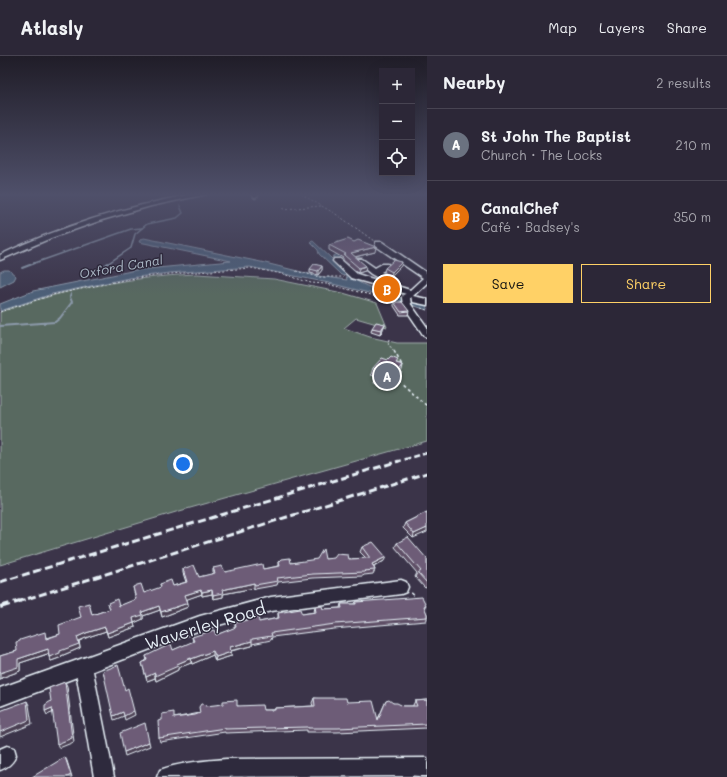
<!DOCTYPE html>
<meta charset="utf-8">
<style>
:root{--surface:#2c2737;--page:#383342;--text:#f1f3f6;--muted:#a6a5ad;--line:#484452;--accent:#ffd166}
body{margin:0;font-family:Mali,sans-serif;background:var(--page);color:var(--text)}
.controls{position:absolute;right:12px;top:12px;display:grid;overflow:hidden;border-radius:0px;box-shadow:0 4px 16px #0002}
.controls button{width:36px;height:36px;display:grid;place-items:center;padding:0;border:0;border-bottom:1px solid var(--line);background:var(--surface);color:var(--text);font:20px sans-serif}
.you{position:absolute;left:183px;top:408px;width:14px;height:14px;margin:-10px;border:3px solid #fff;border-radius:50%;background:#1a73e8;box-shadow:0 0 0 6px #1a73e833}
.badge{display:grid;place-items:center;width:26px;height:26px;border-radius:50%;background:var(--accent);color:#fff;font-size:13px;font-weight:700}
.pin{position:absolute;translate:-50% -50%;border:2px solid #fff;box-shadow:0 1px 4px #0006}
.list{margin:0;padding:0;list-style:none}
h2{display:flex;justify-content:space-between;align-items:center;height:52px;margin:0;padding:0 16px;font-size:17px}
h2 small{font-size:13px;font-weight:400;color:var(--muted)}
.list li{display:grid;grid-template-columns:26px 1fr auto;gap:12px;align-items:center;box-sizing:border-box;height:72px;padding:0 16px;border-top:1px solid var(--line)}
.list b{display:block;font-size:15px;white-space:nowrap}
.list p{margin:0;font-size:13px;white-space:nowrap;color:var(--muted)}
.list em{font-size:13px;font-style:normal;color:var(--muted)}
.actions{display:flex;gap:8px;padding:12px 16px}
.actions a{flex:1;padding:9px 0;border:1px solid var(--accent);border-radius:0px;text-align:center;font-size:14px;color:var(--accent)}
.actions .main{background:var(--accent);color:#111}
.icon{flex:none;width:22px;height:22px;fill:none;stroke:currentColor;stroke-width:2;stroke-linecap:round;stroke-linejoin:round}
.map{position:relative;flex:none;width:427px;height:721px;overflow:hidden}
header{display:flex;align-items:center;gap:24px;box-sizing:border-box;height:56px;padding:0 20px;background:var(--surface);border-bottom:1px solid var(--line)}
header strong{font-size:19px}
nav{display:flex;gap:22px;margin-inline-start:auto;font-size:14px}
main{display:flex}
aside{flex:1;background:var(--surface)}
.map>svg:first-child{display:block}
.green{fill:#596960;stroke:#a0adac}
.water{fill:#4e6078;stroke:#8c9aab}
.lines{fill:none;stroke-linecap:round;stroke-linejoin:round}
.stream-far1{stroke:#8c9aab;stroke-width:1.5}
.stream{stroke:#8c9aab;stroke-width:2}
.minor-casing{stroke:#e8f1f8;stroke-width:3}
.path-far2{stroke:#e8f1f8;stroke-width:1;stroke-dasharray:2 2;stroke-linecap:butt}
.path-far1{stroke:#e8f1f8;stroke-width:1.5;stroke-dasharray:3 3;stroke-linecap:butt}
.path{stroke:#e8f1f8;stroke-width:2;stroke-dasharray:3.5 3.5;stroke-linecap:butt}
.minor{fill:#2f2a3d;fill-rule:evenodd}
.rail-far2{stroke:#e8f1f8;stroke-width:2.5;stroke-dasharray:6 3;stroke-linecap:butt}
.rail-far1{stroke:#e8f1f8;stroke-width:3;stroke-dasharray:8 3.5;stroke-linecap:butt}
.rail{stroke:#e8f1f8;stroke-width:4;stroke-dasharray:10 4.5;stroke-linecap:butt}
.minor-bridge-casing{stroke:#e8f1f8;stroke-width:11;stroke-linecap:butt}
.minor-bridge{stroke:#2f2a3d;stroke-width:8}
.wall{fill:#5e4f66;stroke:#e8f1f8}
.shaded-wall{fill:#4c4053;stroke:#e8f1f8}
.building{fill:#6d5c77;stroke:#e8f1f8}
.labels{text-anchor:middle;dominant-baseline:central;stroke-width:3;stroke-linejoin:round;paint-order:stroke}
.far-water-label{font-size:13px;font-style:italic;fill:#aab7c5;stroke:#2f2a3d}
.near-street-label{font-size:17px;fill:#e8f1f8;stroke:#2f2a3d}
</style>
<header>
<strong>Atlasly</strong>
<nav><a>Map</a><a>Layers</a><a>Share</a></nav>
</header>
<main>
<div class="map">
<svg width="427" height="721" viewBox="0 0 427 721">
<rect width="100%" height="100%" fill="#3b3449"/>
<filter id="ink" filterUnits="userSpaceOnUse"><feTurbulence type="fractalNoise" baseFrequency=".025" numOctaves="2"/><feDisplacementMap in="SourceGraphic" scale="8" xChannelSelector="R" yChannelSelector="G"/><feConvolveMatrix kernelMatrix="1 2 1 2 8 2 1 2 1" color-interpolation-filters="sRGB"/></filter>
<g filter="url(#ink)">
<!-- green -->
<path class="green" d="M 197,218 L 274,223 L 343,237 L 377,247 L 387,271 L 356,262 L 344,272 L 370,281 L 397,287 L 427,287 L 427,385 L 176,456 L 0,509 L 0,256 C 63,233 130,221 197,218 Z"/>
<!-- water -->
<g class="water">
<path d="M 144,182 L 261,206 L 318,220 L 347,224 L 346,220 L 341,219 L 319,198 L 318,194 L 310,186 L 313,185 L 332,203 L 334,202 L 332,201 L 343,195 L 349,196 L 336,203 L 336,205 C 340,210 345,217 350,221 C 367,233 407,244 427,249 L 427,254 L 397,244 L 329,227 L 250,211 L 169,217 L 129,222 L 52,238 L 0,255 L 0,248 L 33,235 L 112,219 L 136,214 L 231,205 L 139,186 L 140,184 Z"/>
<polygon points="4,214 9,214 16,220 14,224 0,231 0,216"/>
</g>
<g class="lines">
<!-- stream-far1 -->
<g class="stream-far1">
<polyline points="32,208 131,173 142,172"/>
<polyline points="107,208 131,192 135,178 147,168 177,162 183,157 180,150"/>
</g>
<!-- stream -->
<g class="stream">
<polyline points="103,211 108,207"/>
<polyline points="22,212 35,207"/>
<polyline points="0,270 55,266 60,262 72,246 70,241 71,238"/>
</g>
<!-- minor casing -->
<g class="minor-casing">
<g id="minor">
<path d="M 192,138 L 207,138 L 151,150 L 102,164 L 51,182 L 0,204 L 0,199 C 61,170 125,151 192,138 Z"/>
<polygon points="251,138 257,138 258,140 255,142"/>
<polygon points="376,186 382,186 427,217 427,227 413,240 427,243 427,249 403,244 402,242 406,238 351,222 333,205 334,203 340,203 357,218 389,228 371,218 355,205 356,203 362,203 375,212 382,208 388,208 388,212 381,216 396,225 397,227 394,229 410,234 423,222 376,190"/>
<polygon points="407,246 410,247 427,271 427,281 424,280 403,249"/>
<polygon points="401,524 406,526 408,531 406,536 401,538 271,555 200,574 93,615 114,721 94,721 77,621 0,650 0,632 200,560 271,541"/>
<path d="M 7,690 L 14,692 L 16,699 C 13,707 8,711 0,714 L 0,693 Z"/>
<path d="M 427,702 L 427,720 L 157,721 L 160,714 C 181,706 204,705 226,703 Z"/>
</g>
</g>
<!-- path-far2 -->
<g class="path-far2">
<polyline points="301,138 339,160 374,185"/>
<polyline points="283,153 321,150"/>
<polyline points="296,215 319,221 344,221"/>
<polyline points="373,240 396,248"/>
<polyline points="421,252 427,254"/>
<polyline points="0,256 52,239 129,223 170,218 251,212 283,218 311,227 327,228 398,246"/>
<polyline points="389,283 388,288 395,296"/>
</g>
<!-- path-far1 -->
<polyline class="path-far1" points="394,295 402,309 399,325 427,350"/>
<!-- path -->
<polyline class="path" points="411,537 418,543"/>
<!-- minor -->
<use href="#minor" class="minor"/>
<!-- rail-far2 -->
<polyline class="rail-far2" points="396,406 427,397"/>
<!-- rail-far1 -->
<g class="rail-far1">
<polyline points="0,526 399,405"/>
<polyline points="17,546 427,417"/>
</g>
<!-- rail -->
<polyline class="rail" points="0,551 20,545"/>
<!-- minor-bridge casing -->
<g class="minor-bridge-casing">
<polyline id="minor-bridge" points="406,242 407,249"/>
</g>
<!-- minor-bridge -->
<use href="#minor-bridge" class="minor-bridge"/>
</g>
<!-- wall -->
<g class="wall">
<polygon points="329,189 375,196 355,201 365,215 358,217 343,204 343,202 329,194"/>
<polygon points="402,206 401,210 391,220 384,216 385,212"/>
<polygon points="322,210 322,214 318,219 310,217 310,213"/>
<polygon points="394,246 409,255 408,259 400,259 394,250"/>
<polygon points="372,272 383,273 380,279 371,276"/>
<polygon points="397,307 403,309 401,317 393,327 386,325 382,330 374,327 376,320 371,319 373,312"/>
<polygon points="427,456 413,482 403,472 405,467"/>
<polygon points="397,487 427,503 427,531 425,532 415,521 417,517 395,491"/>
<polygon points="362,491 384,505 374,511 375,514 373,518 364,519 363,520 312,522 278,526 277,529 255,533 254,532 223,538 223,541 213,543 212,538 202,540 202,538 187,543 188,551 162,561 160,554 143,560 143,563 134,567 135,571 108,581 106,575 88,581 79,585 80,592 61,600 62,601 51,605 48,598 20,607 20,615 1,622 1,623 0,623 0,600 17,595 47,581 47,582 60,578 81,561 90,551 92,559 110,553 108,547 119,550 136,544 133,531 144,537 161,532 160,528 173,530 186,526 183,517 183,513 199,521 213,518 213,512 225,516 263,513 279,510 279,506 291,507 325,503 349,503 366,502 360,496"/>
<polygon points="356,546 426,549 424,552 427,558 427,563 426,565 334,573 272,581 271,584 252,588 252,590 231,595 231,600 215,605 213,599 192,608 191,607 178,612 178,614 156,625 155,622 147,625 142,607 147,604 146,600 173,594 193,586 192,581 216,579 235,572 235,567 259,566 278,562 278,557 302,558 314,556 315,551 323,553 340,552 341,548 355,548"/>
<polygon points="314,642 347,646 378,663 386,645 403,650 413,650 413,649 415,645 427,644 427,672 337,676 307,676 307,674 225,677 225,676 160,686 159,682 174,662 200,657 206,650 237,650 263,654 275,654 275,652 313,650 312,647"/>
</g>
<!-- shaded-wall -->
<g class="shaded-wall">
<polygon points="376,191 375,196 350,202 351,197"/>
<polygon points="402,206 401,210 391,220 392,216"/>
<polygon points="322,210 322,214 318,219 318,215"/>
<polygon points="366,210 365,215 358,217 359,212"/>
<polygon points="385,268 383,273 380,279 381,274"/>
<polygon points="403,309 401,317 393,327 395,320"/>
<polygon points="388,317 386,325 382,330 384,323"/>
<polygon points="427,472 427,476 413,482 414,478"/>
<polygon points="386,501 384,505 371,512 372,508"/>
<polygon points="254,527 254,532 223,538 223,541 213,543 213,539 222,534"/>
<polygon points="201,534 202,538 185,544 185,539"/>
<polygon points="212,534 212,538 202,540 202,536"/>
<polygon points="188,547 188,551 162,561 161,556"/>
<polygon points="159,550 160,554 143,560 143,563 134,567 133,562 142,556"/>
<polygon points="134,567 135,571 108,581 107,577"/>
<polygon points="105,571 106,575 88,581 79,585 80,592 61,600 62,601 51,605 49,601 60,595 77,581 86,577"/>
<polygon points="252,585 252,590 229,595 230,591"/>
<polygon points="48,593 50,597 20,607 20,615 1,622 1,623 0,623 0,617 18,603"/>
<polygon points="213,595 213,599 192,608 191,603"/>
<polygon points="231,596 231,600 215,605 216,601"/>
<polygon points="191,602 191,607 178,612 178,614 156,625 155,620 177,608"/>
<polygon points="155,617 155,622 147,625 146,621"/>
<polygon points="65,626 67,630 74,686 59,692 57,688"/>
<polygon points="27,645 29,649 32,668 0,681 0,676"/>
<polygon points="52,652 54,656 47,659 45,655"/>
<polygon points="134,655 135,659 125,664 124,660 114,664 113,660 123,656"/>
<polygon points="149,686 150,690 125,700 124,696"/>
<polygon points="65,701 67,705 72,721 67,721"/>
</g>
<!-- building -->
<g class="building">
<polygon points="348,183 354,186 358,184 376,191 351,197 366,210 359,212 344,199 346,198 329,189"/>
<polygon points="394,204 402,206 392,216 385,212"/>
<polygon points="314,208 322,210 318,215 310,213"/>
<polygon points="394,246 402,246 409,255 401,256"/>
<polygon points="376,266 385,268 381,274 372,272"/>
<polygon points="391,301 398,304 396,307 403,309 395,320 388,317 384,323 376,320 380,314 373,312 382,302 388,304"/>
<polygon points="427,456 427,472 414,478 405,467"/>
<polygon points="408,481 427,503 427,527 418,517 421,515 397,487"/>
<polygon points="373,486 386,501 372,508 375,514 364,515 365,516 313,518 277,522 278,525 255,529 254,527 222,534 223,537 213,539 212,534 202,536 201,534 185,539 188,547 161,556 159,550 142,556 143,559 133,562 134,567 107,577 105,571 86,577 77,581 79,588 60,595 60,597 49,601 48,593 18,603 18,611 0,617 0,600 17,595 16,586 20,585 20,584 45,576 46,583 60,578 59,569 81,561 78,550 89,547 92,559 110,553 108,547 117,543 119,550 136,543 133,531 137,529 141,528 144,537 161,531 160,528 171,524 173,530 187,526 183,513 194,509 199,521 215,517 213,512 222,510 225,516 262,508 263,513 280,510 279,506 282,503 290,502 291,507 317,503 323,493 325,503 334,502 337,498 348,499 349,503 370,502 362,491"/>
<polygon points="422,541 426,549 424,550 427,558 427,561 335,568 271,577 272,580 252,583 252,585 230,591 231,596 216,601 213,595 191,603 191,602 177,608 178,610 155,620 155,617 146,621 142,607 147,604 146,600 171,588 173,594 194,585 192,581 214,574 216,579 236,571 235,567 251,563 258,561 259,566 279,562 278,557 300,553 302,558 316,556 315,551 322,550 323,553 342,552 341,548 356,548 356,546"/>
<polygon points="118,609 125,634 128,632 134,655 124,660 123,656 113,660 103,615"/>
<polygon points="65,626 72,682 57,688 52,652 45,655 45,649 51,645 49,632"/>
<polygon points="314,642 346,642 347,646 373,645 378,664 386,645 389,644 393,647 397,647 403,650 417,650 415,645 427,644 427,668 338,672 308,672 308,671 225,673 225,672 159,682 158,665 162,664 162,658 174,656 174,662 195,659 200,657 199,651 201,648 204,648 206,650 223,648 223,645 237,644 237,650 262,649 263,654 275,654 275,652 315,650"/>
<polygon points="27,645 29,664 0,676 0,655"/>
<polygon points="145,667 149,686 124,696 120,677"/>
<polygon points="65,701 71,719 67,721 32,721"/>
<polygon points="413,720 427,721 413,721"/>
</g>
</g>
<!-- sky -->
<linearGradient id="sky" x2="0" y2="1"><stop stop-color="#201d28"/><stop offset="0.58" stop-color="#4f506a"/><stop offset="1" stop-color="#4f506a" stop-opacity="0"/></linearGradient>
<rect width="427" height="239" fill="url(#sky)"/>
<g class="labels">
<!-- far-water labels -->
<g class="far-water-label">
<text transform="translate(121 210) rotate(-10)">Oxford Canal</text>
</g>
<!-- near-street labels -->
<g class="near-street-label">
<text transform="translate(205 569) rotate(-17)">Waverley Road</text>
</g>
</g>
</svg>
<div class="controls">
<button>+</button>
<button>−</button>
<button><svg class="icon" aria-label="locate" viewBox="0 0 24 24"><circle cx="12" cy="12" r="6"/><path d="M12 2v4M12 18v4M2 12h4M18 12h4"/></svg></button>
</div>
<div class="you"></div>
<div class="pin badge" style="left:387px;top:320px;background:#6b7280">A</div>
<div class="pin badge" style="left:387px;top:233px;background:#e8710a">B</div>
</div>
<aside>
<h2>Nearby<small>2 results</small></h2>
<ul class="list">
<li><span class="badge" style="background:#6b7280">A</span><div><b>St John The Baptist</b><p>Church · The Locks</p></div><em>210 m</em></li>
<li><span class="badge" style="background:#e8710a">B</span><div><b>CanalChef</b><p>Café · Badsey's</p></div><em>350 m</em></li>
</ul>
<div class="actions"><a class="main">Save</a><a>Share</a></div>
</aside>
</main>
